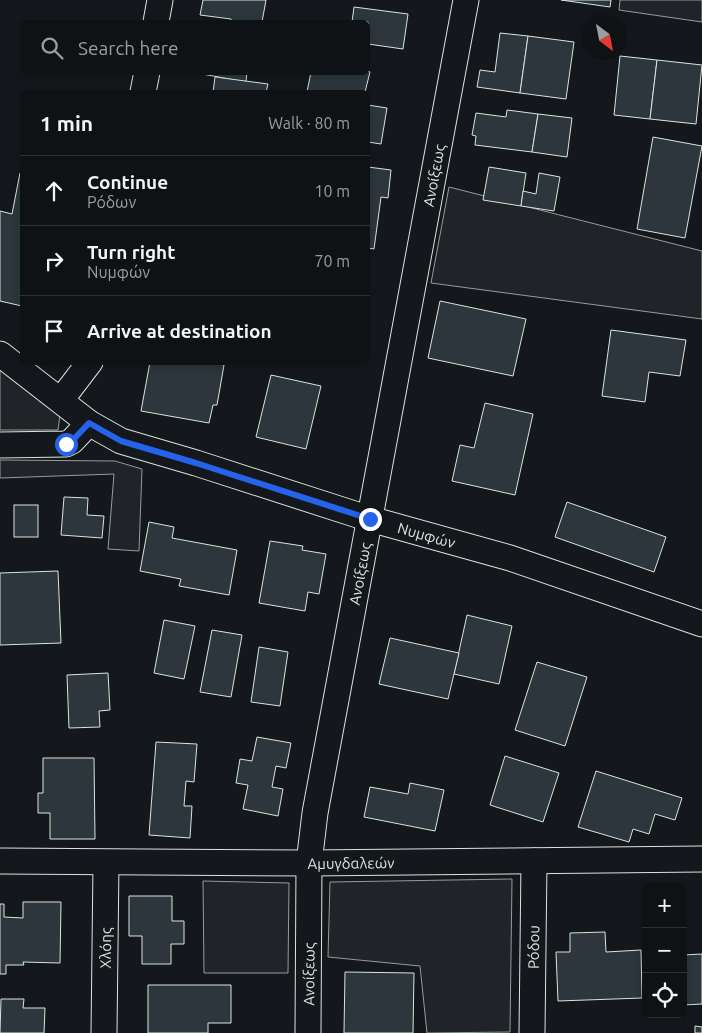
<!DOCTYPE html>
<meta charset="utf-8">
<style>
:root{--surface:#0f1215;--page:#181b1e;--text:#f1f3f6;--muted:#9b9ea0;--line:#2f3234}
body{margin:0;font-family:Ubuntu,sans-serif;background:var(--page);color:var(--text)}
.controls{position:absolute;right:15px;bottom:15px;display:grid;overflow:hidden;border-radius:8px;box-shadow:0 2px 8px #0003}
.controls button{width:45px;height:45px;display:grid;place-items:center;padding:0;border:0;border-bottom:1px solid var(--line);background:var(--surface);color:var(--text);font:25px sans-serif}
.compass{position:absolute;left:582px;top:15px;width:45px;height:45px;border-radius:50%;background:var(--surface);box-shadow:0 2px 8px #0003;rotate:148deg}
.stop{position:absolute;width:15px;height:15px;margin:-11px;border:4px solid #2563eb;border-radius:50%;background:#fff}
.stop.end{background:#2563eb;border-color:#fff;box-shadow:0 1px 5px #0008}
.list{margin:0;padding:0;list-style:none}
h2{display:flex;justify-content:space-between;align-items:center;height:65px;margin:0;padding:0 20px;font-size:21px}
h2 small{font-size:16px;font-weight:400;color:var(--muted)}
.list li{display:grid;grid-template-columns:32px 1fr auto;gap:15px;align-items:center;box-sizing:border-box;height:70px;padding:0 20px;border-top:1px solid var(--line)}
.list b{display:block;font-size:19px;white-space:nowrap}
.list p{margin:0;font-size:16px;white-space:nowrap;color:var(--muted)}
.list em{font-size:16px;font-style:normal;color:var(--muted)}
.icon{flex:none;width:28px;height:28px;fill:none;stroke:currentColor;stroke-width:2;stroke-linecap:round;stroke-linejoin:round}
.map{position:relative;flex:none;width:702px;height:1033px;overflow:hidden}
.search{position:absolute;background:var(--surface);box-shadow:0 2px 8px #0003;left:20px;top:20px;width:350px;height:55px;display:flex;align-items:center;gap:12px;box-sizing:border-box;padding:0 18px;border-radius:8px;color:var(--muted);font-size:19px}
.panel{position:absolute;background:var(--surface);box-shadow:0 2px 8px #0003;left:20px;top:90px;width:350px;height:275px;border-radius:8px}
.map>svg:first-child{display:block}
.green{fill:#202428;stroke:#939e99}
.building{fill:#2c363c;stroke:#d8e6dc}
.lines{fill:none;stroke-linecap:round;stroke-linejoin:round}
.street-casing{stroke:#d8e6dc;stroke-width:27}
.street{stroke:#14181c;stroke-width:25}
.route{stroke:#2563eb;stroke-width:6}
.labels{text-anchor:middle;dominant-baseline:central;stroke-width:4;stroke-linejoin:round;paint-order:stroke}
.street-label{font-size:15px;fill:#d8e6dc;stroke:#14181c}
</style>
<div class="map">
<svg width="702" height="1033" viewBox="0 0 702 1033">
<rect width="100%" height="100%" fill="#14181c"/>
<!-- green -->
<g class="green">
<polygon points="620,0 702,0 702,22 619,10"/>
<polygon points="449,187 702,251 702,319 431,283"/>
<polygon points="0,369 60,415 58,430 0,430"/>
<polygon points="0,460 115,461 142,469 139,551 108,549 114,474 0,478"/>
<polygon points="512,879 510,1032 427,1033 420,966 328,957 330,882"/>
<polygon points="203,881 289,883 288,973 204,973"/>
</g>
<!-- building -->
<g class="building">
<polygon points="203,0 266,0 262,22 231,22 231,19 200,15"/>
<polygon points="561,0 611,0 610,7"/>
<polygon points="354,7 408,14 403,49 368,44 368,22 352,22"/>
<polygon points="500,33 528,36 520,93 477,87 480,70 495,72"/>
<polygon points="528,36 574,42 566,99 520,93"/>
<polygon points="620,56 657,60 650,119 614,115"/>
<polygon points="657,60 702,65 696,124 650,119"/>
<polygon points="368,71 370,72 365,92 307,92 311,72"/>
<polygon points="191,72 247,72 246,82"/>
<polygon points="215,77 268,84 266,92 213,92"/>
<polygon points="368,105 387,108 381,144 368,142"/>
<polygon points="507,110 538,114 532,152 475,145 476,136 472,135 476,113 506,117"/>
<polygon points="538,114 572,118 567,157 532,152"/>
<polygon points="653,137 702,146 685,238 637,229"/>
<polygon points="368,167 391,170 388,198 381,197 374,249 368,248"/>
<polygon points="489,167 526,173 521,206 483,200"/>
<polygon points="20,173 22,173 22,306 0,301 0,211 12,214"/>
<polygon points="539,173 560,177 554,211 521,206 523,191 536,194"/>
<polygon points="440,301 526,319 513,376 428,358"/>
<polygon points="611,330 686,340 680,376 649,372 645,402 602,396"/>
<polygon points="150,362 208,362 224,365 217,405 213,405 209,423 141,411"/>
<polygon points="271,375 321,386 306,449 256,437"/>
<polygon points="485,403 533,414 515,495 452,481 460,445 474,448"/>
<polygon points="64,497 88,498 87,515 104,516 102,538 61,535"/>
<polygon points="567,502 666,537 654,572 555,537"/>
<rect x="14" y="505" width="24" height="32"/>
<polygon points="149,522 174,527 172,538 237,550 229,595 179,586 181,579 140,571"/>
<polygon points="270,541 303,546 302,550 326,554 319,594 308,592 305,611 259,603"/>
<polygon points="58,571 61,643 0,645 0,573"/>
<polygon points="467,615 512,626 499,684 454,674"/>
<polygon points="164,620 195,626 184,679 154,673"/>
<polygon points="212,630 242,635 231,697 200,692"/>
<polygon points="390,638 459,653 448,699 379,684"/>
<polygon points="259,647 288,652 280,706 251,702"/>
<polygon points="537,662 587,677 565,746 515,730"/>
<polygon points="108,673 110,710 99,711 100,727 69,728 67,675"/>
<polygon points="257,737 291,743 286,768 276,766 272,787 283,789 278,816 243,809 248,785 236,783 240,759 252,761"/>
<polygon points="156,742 197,744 194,782 186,781 184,806 192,806 190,838 149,835"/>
<polygon points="505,756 559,773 543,822 490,805"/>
<polygon points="43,758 94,758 95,839 50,839 50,813 38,813 38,793 43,793"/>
<polygon points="596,771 682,798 675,820 655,814 649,834 633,829 629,842 578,827"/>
<polygon points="410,783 444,790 435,831 364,817 370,787 408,794"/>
<polygon points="129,896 172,896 172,921 184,921 184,944 171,944 171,964 142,964 142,936 129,936"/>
<polygon points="23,902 61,902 60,963 23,962 24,965 6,965 6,974 0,974 0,904 4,904 4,917 23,918"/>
<polygon points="605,932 606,952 641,950 642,998 558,1001 556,952 570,952 570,933"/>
<polygon points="702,954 702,1004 683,1005 683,955"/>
<polygon points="345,972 414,973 413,1033 344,1033"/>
<polygon points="148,985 231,985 231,1023 208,1023 208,1033 148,1033"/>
<polygon points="1,999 24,999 23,1008 45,1008 44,1033 0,1033"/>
<polygon points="695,1026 702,1027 702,1033 695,1033"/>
</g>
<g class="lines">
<!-- street casing -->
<g class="street-casing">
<g id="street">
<polyline points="156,22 160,0"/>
<polyline points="143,92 147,72"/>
<path id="s1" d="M 0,354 L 89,423 L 121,441 L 196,463 L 370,519 L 510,558 L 702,624"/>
<polyline points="61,400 90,362"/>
<polyline points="0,445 66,444 72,441 89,423"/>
<path id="s2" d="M 0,861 L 309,863 L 702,859"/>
<path id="s3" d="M 104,1033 L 106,863"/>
<path id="s4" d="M 308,1033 L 309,863 L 315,813 L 466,0"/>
<path id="s5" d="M 532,1033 L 534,861"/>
</g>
</g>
<!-- street -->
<use href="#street" class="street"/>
</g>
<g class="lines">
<!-- route -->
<polyline class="route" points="66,444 72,441 89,423 121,441 196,463 370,519"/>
</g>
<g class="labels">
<!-- street labels -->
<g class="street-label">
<text stroke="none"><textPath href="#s4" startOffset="869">Ανοίξεως</textPath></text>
<text stroke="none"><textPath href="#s1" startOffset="469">Νυμφών</textPath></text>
<text stroke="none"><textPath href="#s4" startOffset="464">Ανοίξεως</textPath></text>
<text stroke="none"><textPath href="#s2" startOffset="351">Αμυγδαλεών</textPath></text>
<text stroke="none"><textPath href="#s5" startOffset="86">Ρόδου</textPath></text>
<text stroke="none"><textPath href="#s3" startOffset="85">Χλόης</textPath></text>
<text stroke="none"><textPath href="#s4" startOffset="59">Ανοίξεως</textPath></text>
</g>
</g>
</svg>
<div class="controls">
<button>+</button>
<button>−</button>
<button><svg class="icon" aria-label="locate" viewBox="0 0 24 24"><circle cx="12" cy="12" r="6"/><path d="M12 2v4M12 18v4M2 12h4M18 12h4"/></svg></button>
</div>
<svg class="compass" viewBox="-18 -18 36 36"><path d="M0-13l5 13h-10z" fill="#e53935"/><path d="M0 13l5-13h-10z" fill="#9b9ea0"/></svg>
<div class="stop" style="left:66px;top:444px"></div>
<div class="stop end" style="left:370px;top:519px"></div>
<div class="search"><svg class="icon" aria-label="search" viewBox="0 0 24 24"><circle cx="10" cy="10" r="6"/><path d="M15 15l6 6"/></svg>Search here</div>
<section class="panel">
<h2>1 min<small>Walk · 80 m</small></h2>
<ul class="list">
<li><svg class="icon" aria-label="ahead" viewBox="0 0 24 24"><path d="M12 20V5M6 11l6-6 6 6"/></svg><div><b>Continue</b><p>Ρόδων</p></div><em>10 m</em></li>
<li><svg class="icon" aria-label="right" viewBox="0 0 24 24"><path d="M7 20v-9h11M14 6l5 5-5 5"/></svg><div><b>Turn right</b><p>Νυμφών</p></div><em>70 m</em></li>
<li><svg class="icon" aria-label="arrive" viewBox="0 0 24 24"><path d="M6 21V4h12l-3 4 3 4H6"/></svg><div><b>Arrive at destination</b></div></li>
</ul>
</section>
</div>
